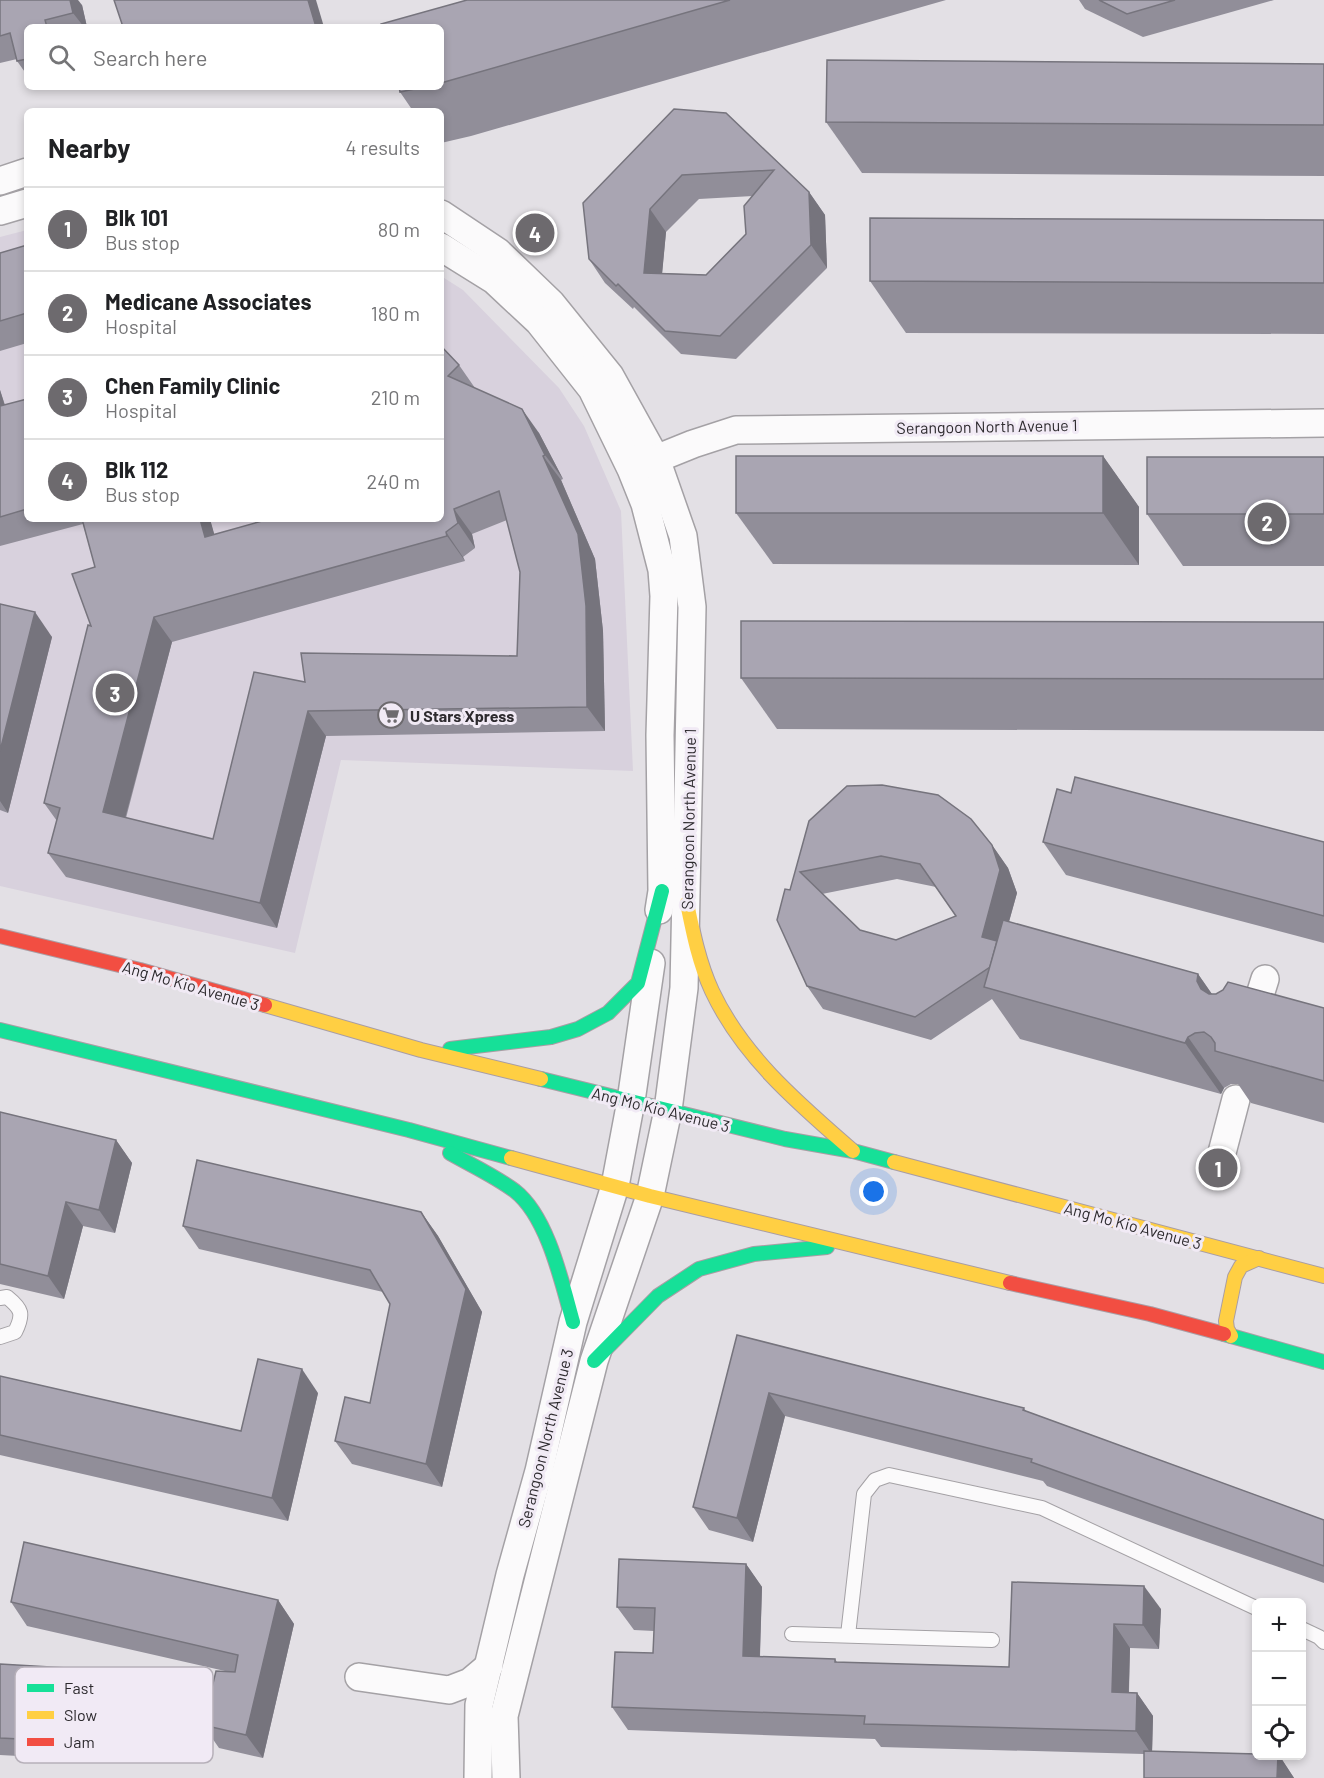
<!DOCTYPE html>
<meta charset="utf-8">
<style>
:root{--surface:#fff;--page:#f6f6f6;--text:#202124;--muted:#757577;--line:#e0e0e0;--accent:#6d6a6e}
body{margin:0;font-family:Barlow,sans-serif;background:var(--page);color:var(--text)}
.controls{position:absolute;right:18px;bottom:18px;display:grid;overflow:hidden;border-radius:9px;box-shadow:0 3px 9px #0003}
.controls button{width:54px;height:54px;display:grid;place-items:center;padding:0;border:0;border-bottom:2px solid var(--line);background:var(--surface);color:var(--text);font:30px sans-serif}
.you{position:absolute;left:874px;top:1192px;width:21px;height:21px;margin:-15px;border:4px solid #fff;border-radius:50%;background:#1a73e8;box-shadow:0 0 0 9px #1a73e833}
.badge{display:grid;place-items:center;width:39px;height:39px;border-radius:50%;background:var(--accent);color:#fff;font-size:20px;font-weight:700}
.pin{position:absolute;translate:-50% -50%;border:3px solid #fff;box-shadow:0 2px 6px #0006}
.list{margin:0;padding:0;list-style:none}
h2{display:flex;justify-content:space-between;align-items:center;height:78px;margin:0;padding:0 24px;font-size:26px}
h2 small{font-size:20px;font-weight:400;color:var(--muted)}
.list li{display:grid;grid-template-columns:39px 1fr auto;gap:18px;align-items:center;box-sizing:border-box;height:84px;padding:0 24px;border-top:2px solid var(--line)}
.list b{display:block;font-size:22px;white-space:nowrap}
.list p{margin:0;font-size:20px;white-space:nowrap;color:var(--muted)}
.list em{font-size:20px;font-style:normal;color:var(--muted)}
.icon{flex:none;width:33px;height:33px;fill:none;stroke:currentColor;stroke-width:2;stroke-linecap:round;stroke-linejoin:round}
.map{position:relative;flex:none;width:1324px;height:1778px;overflow:hidden}
.search{position:absolute;background:var(--surface);box-shadow:0 3px 9px #0003;left:24px;top:24px;width:420px;height:66px;display:flex;align-items:center;gap:15px;box-sizing:border-box;padding:0 21px;border-radius:9px;color:var(--muted);font-size:22px}
.panel{position:absolute;background:var(--surface);box-shadow:0 3px 9px #0003;left:24px;top:108px;width:420px;height:414px;border-radius:9px}
.map>svg:first-child{display:block}
.built{fill:#d8d1dd}
.lines{fill:none;stroke-linecap:round;stroke-linejoin:round}
.lane-casing{stroke:#a4a1a5;stroke-width:16}
.street-casing{stroke:#a4a1a5;stroke-width:30}
.fast-casing{stroke:#a99da4;stroke-width:16}
.slow-casing{stroke:#a99da4;stroke-width:16}
.jam-casing{stroke:#a99da4;stroke-width:16}
.lane{stroke:#fbfafb;stroke-width:14}
.street{stroke:#fbfafb;stroke-width:27}
.fast{stroke:#16e098;stroke-width:14}
.slow{stroke:#ffcf43;stroke-width:14}
.jam{stroke:#f24e42;stroke-width:14}
.wall{fill:#918e99;fill-rule:evenodd}
.shaded-wall{fill:#76747d}
.building{fill:#a9a5b2;stroke:#76747d;stroke-width:1.5;fill-rule:evenodd}
.labels{text-anchor:middle;dominant-baseline:central;stroke-width:6;stroke-linejoin:round;paint-order:stroke}
.street-label{font-size:16px;fill:#2d2a2e;stroke:#f1eaf5}
.poi-label{font-size:16px;font-weight:bold;fill:#2d2a2e;stroke:#f1eaf5;text-anchor:start}
.key{fill:#f1eaf5;stroke:#b6b0b9;stroke-width:1.5}
.key-label{font-size:16px;fill:#2d2a2e}
</style>
<div class="map">
<svg width="1324" height="1778" viewBox="0 0 1324 1778">
<rect width="100%" height="100%" fill="#e3e0e5"/>
<!-- built -->
<polygon class="built" points="27,230 27,519 441,519 441,276 463,290 559,388 584,426 621,511 633,771 341,760 295,953 0,886 0,237"/>
<g class="lines">
<!-- lane casing -->
<g class="lane-casing">
<g id="lane">
<path d="M 0,1298 L 7,1297 C 22,1309 24,1314 15,1332 L 0,1337"/>
<polyline points="1302,1629 1319,1637 1324,1642"/>
<polyline points="792,1634 992,1640"/>
<polyline points="848,1635 864,1494 875,1480 889,1475 1042,1508 1256,1608"/>
</g>
</g>
<!-- street casing -->
<g class="street-casing">
<g id="street">
<polyline points="0,181 27,172"/>
<polyline points="0,211 27,203"/>
<polyline points="441,214 498,252 551,303 610,376 656,459 683,536 692,607 684,988 668,1110 650,1196 594,1361 504,1716 506,1778"/>
<polyline points="441,247 494,280 539,322 592,389 631,469 645,504 662,570 664,596 660,735 662,891 659,910"/>
<polyline points="641,465 693,444 736,430 1324,423"/>
<polyline points="1250,1027 1265,979"/>
<polyline points="1218,1168 1236,1099"/>
<polyline points="359,1677 449,1690 470,1682 489,1666"/>
<polyline points="478,1778 479,1705 510,1575 539,1471 573,1322 615,1186 631,1101 651,963"/>
</g>
</g>
<!-- fast casing -->
<g class="fast-casing">
<g id="fast">
<polyline points="0,1030 409,1130 511,1158"/>
<polyline points="450,1049 551,1037 578,1029 608,1013 638,983 662,891"/>
<polyline points="541,1079 785,1139 853,1151 894,1162"/>
<path d="M 450,1153 C 471,1165 495,1176 515,1191 C 548,1217 562,1283 573,1322"/>
<polyline points="1224,1334 1324,1362"/>
<polyline points="594,1361 658,1296 699,1269 754,1254 827,1247"/>
</g>
</g>
<!-- slow casing -->
<g class="slow-casing">
<g id="slow">
<path d="M 687,903 C 693,933 699,963 712,991 C 743,1057 799,1104 853,1151"/>
<polyline points="265,1005 421,1050 541,1079"/>
<polyline points="511,1158 650,1196 1010,1283"/>
<polyline points="894,1162 1324,1276"/>
<polyline points="1231,1336 1227,1329 1226,1321 1235,1277 1241,1266 1259,1258"/>
</g>
</g>
<!-- jam casing -->
<g class="jam-casing">
<g id="jam">
<polyline points="0,936 140,970 265,1005"/>
<polyline points="1010,1283 1150,1314 1224,1334"/>
</g>
</g>
<!-- lane -->
<use href="#lane" class="lane"/>
<!-- street -->
<use href="#street" class="street"/>
<!-- fast -->
<use href="#fast" class="fast"/>
<!-- slow -->
<use href="#slow" class="slow"/>
<!-- jam -->
<use href="#jam" class="jam"/>
</g>
<!-- wall -->
<g class="wall">
<polygon points="0,0 82,5 87,27 27,27 27,75 17,61 17,59 0,63"/>
<polygon points="467,0 946,0 471,136 441,143 441,111 413,111 400,92 399,87 441,87 441,27"/>
<polygon points="1079,0 1274,0 1143,37 1085,9"/>
<polygon points="1324,64 1324,176 862,173 826,122"/>
<path d="M 674,109 L 809,192 L 825,215 L 827,268 L 736,359 L 681,354 L 634,307 L 633,309 L 605,283 L 589,259 ZM 753,196 L 746,234 L 706,275 L 662,273 L 666,232 L 699,199 Z"/>
<polygon points="1324,220 1324,334 906,333 870,281"/>
<polygon points="27,245 27,343 0,351 0,253"/>
<path d="M 441,346 L 459,365 L 475,388 L 539,433 L 563,479 L 561,480 L 595,559 L 603,631 L 605,731 L 326,736 L 277,928 L 66,877 L 48,853 L 57,821 L 44,803 L 91,626 L 95,567 L 83,524 L 0,546 L 0,390 L 5,405 L 27,399 L 27,519 L 213,519 L 210,520 L 214,534 L 441,519 ZM 507,520 L 520,572 L 517,656 L 305,682 L 213,839 L 126,818 L 172,642 L 465,561 L 463,557 L 475,548 L 472,534 Z"/>
<polygon points="1103,456 1139,507 1139,565 773,564 736,513"/>
<polygon points="1324,457 1324,566 1183,566 1147,514"/>
<polygon points="0,604 52,637 8,813 0,810"/>
<polygon points="1324,622 1324,731 777,729 741,678"/>
<polygon points="1071,793 1324,842 1324,943 1066,875 1043,842"/>
<path d="M 809,821 L 992,845 L 1008,868 L 1017,893 L 1009,922 L 1198,974 L 1212,994 L 1324,1008 L 1324,1123 L 1251,1103 L 1238,1084 L 1231,1084 L 1224,1088 L 1221,1094 L 1020,1039 L 992,999 L 931,1040 L 823,1009 L 807,986 L 790,890 ZM 897,879 L 936,887 L 956,916 L 896,940 L 860,930 L 822,894 Z"/>
<polygon points="0,1112 116,1140 132,1163 115,1233 83,1226 64,1299 0,1284"/>
<polygon points="421,1212 438,1236 482,1312 442,1487 352,1464 335,1441 370,1403 390,1304 383,1292 199,1249 183,1226"/>
<polygon points="737,1335 1024,1408 1026,1411 1324,1520 1324,1583 1047,1486 1043,1481 785,1416 753,1542 709,1530 693,1507"/>
<polygon points="0,1376 241,1431 318,1393 288,1521 0,1455"/>
<polygon points="746,1564 762,1587 760,1657 835,1659 837,1662 1009,1667 1012,1582 1161,1609 1159,1649 1130,1648 1129,1692 1137,1693 1153,1716 1152,1751 1257,1755 1279,1755 1294,1778 1144,1778 1144,1754 881,1747 875,1739 628,1730 612,1707 653,1653 654,1631 634,1630 617,1607"/>
<polygon points="278,1600 294,1624 263,1758 219,1748 203,1725 225,1671 27,1626 11,1602"/>
<polygon points="0,1664 84,1669 97,1687 93,1760 0,1755"/>
</g>
<!-- shaded-wall -->
<g class="shaded-wall">
<polygon points="70,0 78,0 82,5 87,27 84,27 73,13"/>
<polygon points="308,0 316,0 324,27 316,27"/>
<polygon points="809,192 825,215 827,268 811,245"/>
<polygon points="650,209 666,232 660,296 644,273"/>
<polygon points="0,390 13,432 0,414"/>
<polygon points="522,409 539,433 563,479 545,455"/>
<polygon points="543,456 561,480 595,559 603,631 605,731 587,707"/>
<polygon points="1103,456 1139,507 1139,565 1103,513"/>
<polygon points="454,509 472,534 475,548 458,523"/>
<polygon points="200,519 210,519 222,562 205,537"/>
<polygon points="446,532 463,557 465,561 447,536"/>
<polygon points="35,612 52,637 8,813 0,801 0,751"/>
<polygon points="154,617 172,642 120,837 103,812"/>
<polygon points="308,711 326,736 277,928 260,903"/>
<polygon points="992,845 1008,868 1017,893 998,960 982,937"/>
<polygon points="1198,974 1234,1026 1201,989 1197,981"/>
<polygon points="1188,1037 1224,1088 1221,1094 1185,1043"/>
<polygon points="116,1140 132,1163 115,1233 99,1210"/>
<polygon points="66,1202 83,1226 64,1299 48,1276"/>
<polygon points="421,1212 438,1236 482,1312 442,1487 426,1464"/>
<polygon points="302,1369 318,1393 288,1521 272,1498"/>
<polygon points="769,1393 785,1416 753,1542 737,1518"/>
<polygon points="746,1564 762,1587 759,1679 743,1656"/>
<polygon points="1144,1586 1161,1609 1159,1649 1143,1625"/>
<polygon points="278,1600 294,1624 263,1758 246,1735"/>
<polygon points="1114,1624 1130,1648 1128,1715 1112,1692"/>
<polygon points="84,1669 97,1687 93,1760 81,1742"/>
<polygon points="1137,1693 1153,1716 1152,1755 1136,1731"/>
<polygon points="1278,1755 1279,1755 1294,1778 1277,1778"/>
</g>
<!-- building -->
<g class="building">
<polygon points="0,0 70,0 73,13 45,20 47,27 27,27 27,59 17,61 10,33 0,36"/>
<polygon points="114,0 308,0 316,27 123,27"/>
<polygon points="467,0 730,0 441,83 441,27 382,27 381,24"/>
<polygon points="1099,0 1175,0 1127,14"/>
<polygon points="827,60 1324,64 1324,125 826,122"/>
<polygon points="399,87 424,87 400,92"/>
<path d="M 674,109 L 726,113 L 809,192 L 811,245 L 720,336 L 665,331 L 618,284 L 616,286 L 589,259 L 583,203 ZM 774,170 L 744,206 L 746,234 L 706,275 L 644,273 L 650,209 L 682,175 Z"/>
<polygon points="870,218 1324,220 1324,283 870,281"/>
<polygon points="27,245 27,313 0,321 0,253"/>
<path d="M 441,346 L 459,365 L 448,376 L 522,409 L 545,455 L 543,456 L 578,534 L 586,606 L 587,707 L 308,711 L 260,903 L 48,853 L 60,808 L 44,803 L 88,625 L 91,626 L 72,574 L 95,567 L 82,519 L 200,519 L 205,537 L 269,519 L 441,519 ZM 499,491 L 520,572 L 517,656 L 301,653 L 305,682 L 254,672 L 213,839 L 103,812 L 154,617 L 447,536 L 446,532 L 458,523 L 454,509 Z"/>
<polygon points="27,399 27,509 0,517 0,406"/>
<rect x="736" y="456" width="367" height="57"/>
<rect x="1147" y="457" width="177" height="57"/>
<polygon points="0,604 35,612 0,751"/>
<polygon points="741,621 1324,622 1324,679 741,678"/>
<polygon points="1075,777 1324,842 1324,916 1043,842 1057,789 1071,793"/>
<path d="M 882,785 L 938,795 L 971,819 L 992,845 L 1000,870 L 982,937 L 997,941 L 990,967 L 915,1017 L 807,986 L 777,920 L 785,889 L 790,890 L 809,821 L 847,786 ZM 881,856 L 920,864 L 956,916 L 896,940 L 860,930 L 800,872 Z"/>
<polygon points="1003,920 1198,974 1197,981 1201,989 1209,994 1216,994 1223,990 1228,982 1324,1008 1324,1081 1215,1051 1215,1043 1211,1037 1204,1032 1195,1033 1188,1037 1185,1043 984,987"/>
<polygon points="0,1112 116,1140 99,1210 66,1202 48,1276 0,1264"/>
<polygon points="197,1160 421,1212 466,1289 426,1464 335,1441 345,1397 370,1403 390,1304 370,1270 183,1226"/>
<polygon points="737,1335 1024,1408 1023,1410 1324,1520 1324,1566 1031,1462 1032,1459 769,1393 737,1518 693,1507"/>
<polygon points="258,1359 302,1369 272,1498 0,1435 0,1376 241,1431"/>
<polygon points="24,1542 278,1600 246,1735 203,1725 216,1671 235,1672 238,1655 11,1602"/>
<polygon points="619,1559 746,1564 743,1656 835,1659 835,1662 1009,1667 1012,1582 1144,1586 1143,1625 1114,1624 1112,1692 1137,1693 1136,1731 864,1724 865,1716 612,1707 615,1652 653,1653 655,1608 617,1607"/>
<polygon points="0,1664 84,1669 81,1742 0,1738"/>
<polygon points="1144,1751 1257,1754 1257,1755 1278,1755 1277,1778 1144,1778"/>
</g>
<!-- icons -->
<defs>
<g id="supermarket-ring" transform="scale(1.35)"><circle r="9.5" fill="#f1eaf5" stroke="#6d6a6e" stroke-width="1.5"/><path d="M-6-5.5h2.5l.6 2H6L4.5 2H-2.5L-4.4-4H-6ZM-1.5 3.2a1.3 1.3 0 1 0 .1 0ZM3 3.2a1.3 1.3 0 1 0 .1 0Z" fill="#6d6a6e"/></g>
</defs>
<g fill-rule="evenodd">
<use href="#supermarket-ring" x="391" y="715"/>
</g>
<g class="labels">
<!-- street labels -->
<g class="street-label">
<text transform="translate(987 426) rotate(-1)">Serangoon North Avenue 1</text>
<text transform="translate(688 819) rotate(-89)">Serangoon North Avenue 1</text>
<text transform="translate(191 985) rotate(16)">Ang Mo Kio Avenue 3</text>
<text transform="translate(661 1109) rotate(14)">Ang Mo Kio Avenue 3</text>
<text transform="translate(1133 1225) rotate(15)">Ang Mo Kio Avenue 3</text>
<text transform="translate(545 1438) rotate(-76)">Serangoon North Avenue 3</text>
</g>
<!-- poi labels -->
<g class="poi-label">
<text x="410" y="715">U Stars Xpress</text>
</g>
</g>
<!-- legend -->
<rect x="15" y="1667" width="198" height="96" rx="9" class="key"/>
<rect x="27" y="1684" width="27" height="8" fill="#16e098"/>
<rect x="27" y="1711" width="27" height="8" fill="#ffcf43"/>
<rect x="27" y="1738" width="27" height="8" fill="#f24e42"/>
<g class="key-label">
<text x="64" y="1694">Fast</text>
<text x="64" y="1721">Slow</text>
<text x="64" y="1748">Jam</text>
</g>
</svg>
<div class="controls">
<button>+</button>
<button>−</button>
<button><svg class="icon" aria-label="locate" viewBox="0 0 24 24"><circle cx="12" cy="12" r="6"/><path d="M12 2v4M12 18v4M2 12h4M18 12h4"/></svg></button>
</div>
<div class="you"></div>
<div class="pin badge" style="left:1218px;top:1168px">1</div>
<div class="pin badge" style="left:1267px;top:522px">2</div>
<div class="pin badge" style="left:115px;top:693px">3</div>
<div class="pin badge" style="left:535px;top:233px">4</div>
<div class="search"><svg class="icon" aria-label="search" viewBox="0 0 24 24"><circle cx="10" cy="10" r="6"/><path d="M15 15l6 6"/></svg>Search here</div>
<section class="panel">
<h2>Nearby<small>4 results</small></h2>
<ul class="list">
<li><span class="badge">1</span><div><b>Blk 101</b><p>Bus stop</p></div><em>80 m</em></li>
<li><span class="badge">2</span><div><b>Medicane Associates</b><p>Hospital</p></div><em>180 m</em></li>
<li><span class="badge">3</span><div><b>Chen Family Clinic</b><p>Hospital</p></div><em>210 m</em></li>
<li><span class="badge">4</span><div><b>Blk 112</b><p>Bus stop</p></div><em>240 m</em></li>
</ul>
</section>
</div>
